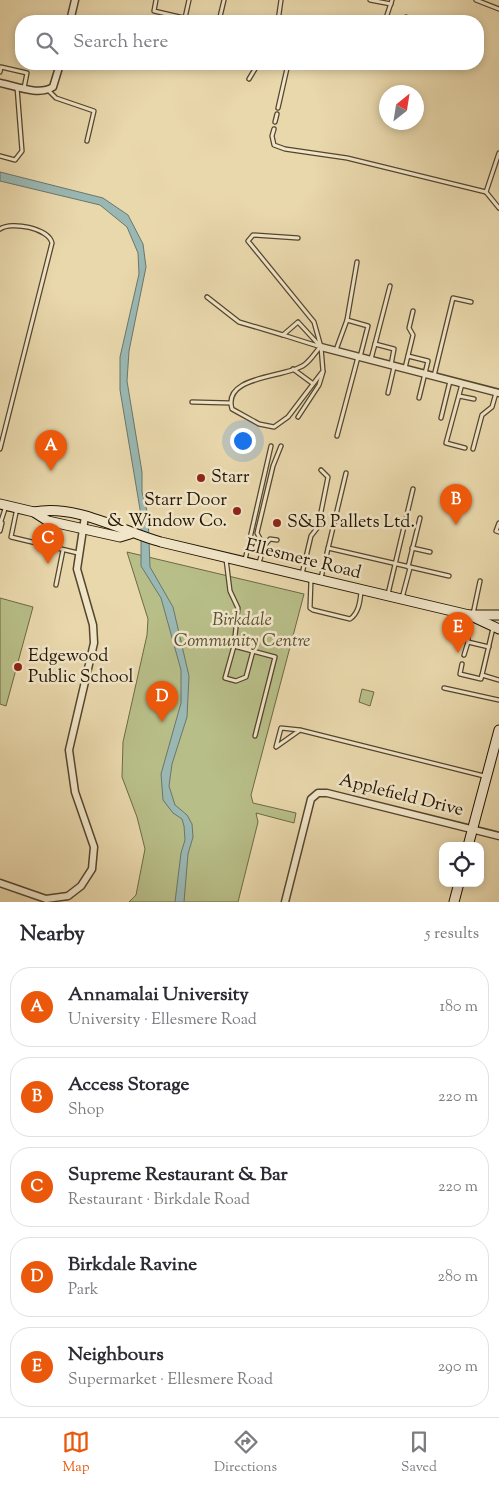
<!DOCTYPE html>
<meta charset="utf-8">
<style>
:root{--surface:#fff;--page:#f7f7f7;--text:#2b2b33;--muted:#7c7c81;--line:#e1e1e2;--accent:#ea580c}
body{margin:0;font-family:"Sorts Mill Goudy",serif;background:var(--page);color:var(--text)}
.controls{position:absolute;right:15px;bottom:15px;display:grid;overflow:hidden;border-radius:10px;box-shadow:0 2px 8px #0003}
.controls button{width:45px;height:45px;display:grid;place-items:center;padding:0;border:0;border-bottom:1px solid var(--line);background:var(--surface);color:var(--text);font:25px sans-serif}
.compass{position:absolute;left:379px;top:85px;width:45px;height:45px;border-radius:50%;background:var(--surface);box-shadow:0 2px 8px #0003;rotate:30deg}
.you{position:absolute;left:242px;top:440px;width:18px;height:18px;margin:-12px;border:4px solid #fff;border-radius:50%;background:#1a73e8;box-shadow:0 0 0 8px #1a73e833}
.badge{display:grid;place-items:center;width:32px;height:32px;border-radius:50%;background:var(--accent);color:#fff;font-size:16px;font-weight:700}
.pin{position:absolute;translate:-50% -41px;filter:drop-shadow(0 1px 2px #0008)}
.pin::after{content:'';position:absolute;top:26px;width:18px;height:15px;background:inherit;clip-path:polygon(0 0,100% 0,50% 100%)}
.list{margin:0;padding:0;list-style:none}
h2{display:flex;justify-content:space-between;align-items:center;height:65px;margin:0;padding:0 20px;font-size:21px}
h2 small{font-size:16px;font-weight:400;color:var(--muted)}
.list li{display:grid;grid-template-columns:32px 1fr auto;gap:15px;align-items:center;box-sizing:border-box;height:80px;margin:0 10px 10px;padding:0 10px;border:1px solid var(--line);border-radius:20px}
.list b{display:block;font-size:19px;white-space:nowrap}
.list p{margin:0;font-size:16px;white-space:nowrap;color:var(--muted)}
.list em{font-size:16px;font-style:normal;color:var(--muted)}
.icon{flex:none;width:28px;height:28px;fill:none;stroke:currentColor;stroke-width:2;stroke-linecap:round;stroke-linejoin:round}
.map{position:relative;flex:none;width:499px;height:902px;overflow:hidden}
.search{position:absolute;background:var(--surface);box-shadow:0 2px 8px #0003;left:15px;right:15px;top:15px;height:55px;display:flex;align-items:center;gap:12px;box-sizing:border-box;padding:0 18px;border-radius:20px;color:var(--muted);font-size:19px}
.sheet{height:515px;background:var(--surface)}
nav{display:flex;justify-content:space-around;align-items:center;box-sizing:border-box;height:70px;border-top:1px solid var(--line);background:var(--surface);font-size:14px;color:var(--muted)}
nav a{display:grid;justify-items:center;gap:2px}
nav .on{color:var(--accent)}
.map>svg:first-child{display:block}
.green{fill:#b8be88;stroke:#6d6946}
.water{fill:#9ab8b3;stroke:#6a766d}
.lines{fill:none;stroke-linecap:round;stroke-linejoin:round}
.service-casing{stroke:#54452d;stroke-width:5.5}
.minor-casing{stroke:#54452d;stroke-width:9}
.secondary-casing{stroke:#221403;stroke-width:11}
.service{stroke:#f1e6c9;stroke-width:3}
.minor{stroke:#f1e6c9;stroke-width:6}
.secondary{stroke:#f1e6c9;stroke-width:9}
.poi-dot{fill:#8f2418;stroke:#f1e6c9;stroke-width:2}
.labels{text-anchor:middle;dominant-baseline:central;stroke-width:5;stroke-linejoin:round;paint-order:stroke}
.poi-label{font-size:18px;fill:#221403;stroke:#f1e6c9;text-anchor:start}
.street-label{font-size:18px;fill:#221403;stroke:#f1e6c9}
.park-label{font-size:18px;font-style:italic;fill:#565032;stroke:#f1e6c9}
</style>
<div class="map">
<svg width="499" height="902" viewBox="0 0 499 902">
<rect width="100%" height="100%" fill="#e9d8ac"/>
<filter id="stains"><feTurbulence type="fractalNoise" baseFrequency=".004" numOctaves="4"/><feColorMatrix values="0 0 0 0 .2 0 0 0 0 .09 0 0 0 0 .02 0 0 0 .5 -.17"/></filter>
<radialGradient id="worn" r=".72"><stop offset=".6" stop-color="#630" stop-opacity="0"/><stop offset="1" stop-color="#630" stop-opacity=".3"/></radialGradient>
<!-- green -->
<g class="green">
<polygon points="127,552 304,594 251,795 253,803 296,813 294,823 256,813 258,822 238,902 129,902 136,895 145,849 137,817 122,777 123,742 147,635 148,619"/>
<polygon points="0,598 33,607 6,706 0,704"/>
<polygon points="362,689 374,692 370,706 359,702"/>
</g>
<!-- water -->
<polygon class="water" points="0,172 103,198 128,215 143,244 146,267 129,351 127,381 142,472 142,492 148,515 150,567 173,607 189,676 187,717 172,764 169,786 175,805 187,815 192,824 193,837 188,854 184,902 175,902 181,853 185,840 184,826 182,819 173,813 163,800 161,774 181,703 181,670 161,598 141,566 141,515 120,390 120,357 139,274 138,253 127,227 100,205 0,181"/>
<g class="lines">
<!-- service casing -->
<g class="service-casing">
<g id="service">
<polyline points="156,0 154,11 197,21"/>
<polyline points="370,0 391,4"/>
<polyline points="476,0 499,9"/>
<polyline points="185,18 189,0"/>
<polyline points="219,21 224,0"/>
<polyline points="278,21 281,0"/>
<polyline points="385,21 392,0"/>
<polyline points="404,21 406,17"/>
<polyline points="0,72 1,67 27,73 24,88"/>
<polyline points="249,79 258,64"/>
<polyline points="48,90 56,98 94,111 87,141"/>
<polyline points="278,108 288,64"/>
<polyline points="275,122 277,114"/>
<polyline points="274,129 272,136 274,145 285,149 347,158 486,192 499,153"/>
<polyline points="0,156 15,160 22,151 17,87"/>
<polyline points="486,192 499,208"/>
<path d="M 0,229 C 11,221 49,228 52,243 L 0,449"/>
<path d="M 298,238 L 253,235 L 248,241 L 314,322 L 321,347 L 323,371 L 288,417 L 274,427 L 259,424 L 232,409 C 222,375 286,378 304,365 C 310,361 315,353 320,347"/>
<polyline points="207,297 239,322 283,335"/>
<polyline points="347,320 368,326 360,357"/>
<polygon points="298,322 321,347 283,335"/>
<polyline points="375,344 390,286"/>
<polyline points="336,350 347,320 357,262"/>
<polyline points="408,356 428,361 419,398"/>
<polyline points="371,359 375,344 394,349 391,365"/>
<polyline points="405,368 413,335 409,328 413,311"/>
<polyline points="293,369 312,383"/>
<polyline points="434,376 453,298 471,302"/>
<polyline points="462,384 446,443 465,448"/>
<polyline points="388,393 394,367"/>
<polyline points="459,396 474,399"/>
<polyline points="192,402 230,403"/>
<polyline points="298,417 319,385 323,372"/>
<polyline points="441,418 450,381"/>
<polyline points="337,436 358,357"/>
<polyline points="473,449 482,415 492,407 496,393"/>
<polyline points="17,508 11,537 78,553"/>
<polyline points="499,523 496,531 499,532"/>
<polyline points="0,524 6,506"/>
<polyline points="0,531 2,523"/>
<polyline points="264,546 257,533 273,466 281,446"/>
<polyline points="328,548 449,576"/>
<polyline points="412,548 430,552"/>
<polyline points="226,559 230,591 238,608 234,646 225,678 236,681 246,677 253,651"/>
<polyline points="245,560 271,446"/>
<polyline points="259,563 264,546 270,539 277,540"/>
<polyline points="408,567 420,518"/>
<polyline points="302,574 311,536 318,527 328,477 321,470"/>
<polyline points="321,578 346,473"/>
<path d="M 311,579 L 310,608 L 313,610 L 350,619 C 359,613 360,601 361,592"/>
<polyline points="56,585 63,550"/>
<polyline points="388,594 413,489"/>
<polyline points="402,598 410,568"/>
<polyline points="473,614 480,581"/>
<polyline points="469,616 468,642 489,647"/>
<polyline points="493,628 482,675 499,680"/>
<polyline points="234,646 275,657 255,736"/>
<polyline points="464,655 468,642"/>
<polyline points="462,664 460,674 481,679 482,675"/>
<polyline points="444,688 499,700"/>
<polyline points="300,730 276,747 281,728 300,730 484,776"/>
</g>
</g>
<!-- minor casing -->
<g class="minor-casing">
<g id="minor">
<polyline points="70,21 75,0"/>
<path d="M 0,83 C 15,86 39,96 53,87 L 60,64"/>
<polyline points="321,347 499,393"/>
<polyline points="0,883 46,899 68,896 81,886 92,869 94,847 75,792 69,750 94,643 93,625 77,569 85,516"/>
<polyline points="285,902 309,807 311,799 318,793 327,793 499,836"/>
</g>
</g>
<!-- secondary casing -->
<g class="secondary-casing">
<g id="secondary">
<polyline points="0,504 34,512 48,521 120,537 130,534"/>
<path d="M 34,512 C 77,504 121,531 161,542 L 469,615 L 499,629"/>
<polyline points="469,615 499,615"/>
<polyline points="468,846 499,730"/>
<polyline points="454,902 459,883"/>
</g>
</g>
<!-- service -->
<use href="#service" class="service"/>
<!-- minor -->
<use href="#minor" class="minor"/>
<!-- secondary -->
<use href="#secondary" class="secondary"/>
</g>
<!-- markers -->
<g class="poi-dot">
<circle cx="201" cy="478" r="5"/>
<circle cx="237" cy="511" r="5"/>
<circle cx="277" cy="523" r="5"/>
<circle cx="18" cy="667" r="5"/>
</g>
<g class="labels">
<!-- poi labels -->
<g class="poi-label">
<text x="211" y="478">Starr</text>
<text x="227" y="501" text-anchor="end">Starr Door<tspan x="227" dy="21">&amp; Window Co.</tspan></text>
<text x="287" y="523">S&amp;B Pallets Ltd.</text>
<text x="28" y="657">Edgewood<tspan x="28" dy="21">Public School</tspan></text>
</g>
<!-- street labels -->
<g class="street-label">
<text transform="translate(303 560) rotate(14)">Ellesmere Road</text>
<text transform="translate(401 796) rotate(14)">Applefield Drive</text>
</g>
<!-- park labels -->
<g class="park-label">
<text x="242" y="621">Birkdale<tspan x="242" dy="21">Community Centre</tspan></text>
</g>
</g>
<rect width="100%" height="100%" filter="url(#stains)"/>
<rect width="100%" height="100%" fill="url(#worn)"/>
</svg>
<div class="controls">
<button><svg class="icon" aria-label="locate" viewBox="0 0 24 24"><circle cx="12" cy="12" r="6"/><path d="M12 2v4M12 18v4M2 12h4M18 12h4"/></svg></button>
</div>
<svg class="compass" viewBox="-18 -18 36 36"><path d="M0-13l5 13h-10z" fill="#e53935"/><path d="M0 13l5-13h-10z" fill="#7c7c81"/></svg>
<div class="you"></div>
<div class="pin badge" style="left:51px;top:471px">A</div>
<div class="pin badge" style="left:456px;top:525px">B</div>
<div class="pin badge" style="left:48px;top:564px">C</div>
<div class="pin badge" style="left:162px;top:722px">D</div>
<div class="pin badge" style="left:458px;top:653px">E</div>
<div class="search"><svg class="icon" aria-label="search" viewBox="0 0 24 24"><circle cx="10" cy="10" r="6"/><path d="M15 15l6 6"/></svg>Search here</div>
</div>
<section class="sheet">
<h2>Nearby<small>5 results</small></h2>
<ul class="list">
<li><span class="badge">A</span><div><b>Annamalai University</b><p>University · Ellesmere Road</p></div><em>180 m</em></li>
<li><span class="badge">B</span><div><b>Access Storage</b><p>Shop</p></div><em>220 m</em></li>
<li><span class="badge">C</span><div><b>Supreme Restaurant &amp; Bar</b><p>Restaurant · Birkdale Road</p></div><em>220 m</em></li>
<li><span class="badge">D</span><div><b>Birkdale Ravine</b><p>Park</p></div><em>280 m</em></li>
<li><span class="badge">E</span><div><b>Neighbours</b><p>Supermarket · Ellesmere Road</p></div><em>290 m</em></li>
</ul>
</section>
<nav>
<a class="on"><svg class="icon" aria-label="map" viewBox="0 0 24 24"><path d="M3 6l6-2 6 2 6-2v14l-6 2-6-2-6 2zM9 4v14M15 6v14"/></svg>Map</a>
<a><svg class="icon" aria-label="directions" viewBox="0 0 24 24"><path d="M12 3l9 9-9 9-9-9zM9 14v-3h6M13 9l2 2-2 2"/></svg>Directions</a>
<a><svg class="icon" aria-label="saved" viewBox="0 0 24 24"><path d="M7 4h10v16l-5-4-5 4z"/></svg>Saved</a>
</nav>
